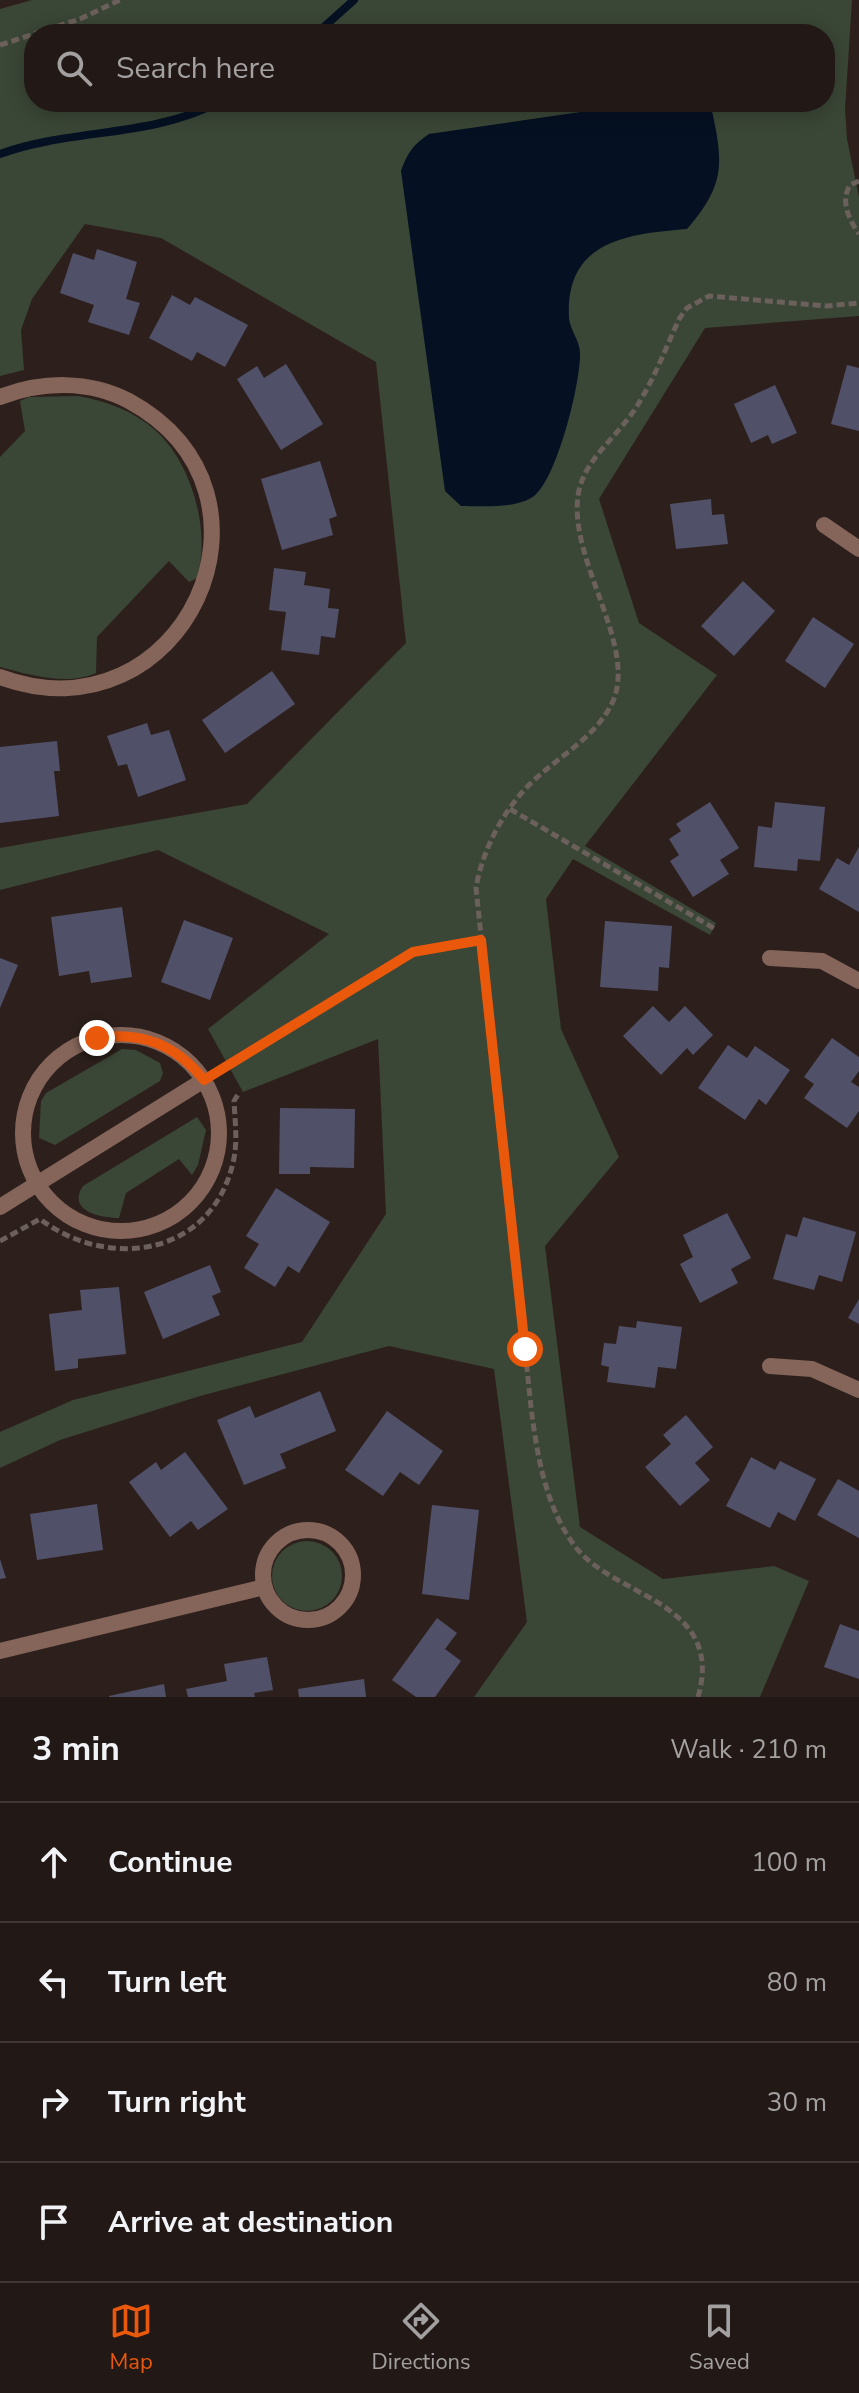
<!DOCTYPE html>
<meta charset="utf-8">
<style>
:root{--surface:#221815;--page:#2e2522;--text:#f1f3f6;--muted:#a2a0a0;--line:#3f3734;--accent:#ea580c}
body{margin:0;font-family:"Nunito Sans",sans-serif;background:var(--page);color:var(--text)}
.stop{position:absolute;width:24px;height:24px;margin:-18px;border:6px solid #ea580c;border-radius:50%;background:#fff}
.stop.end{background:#ea580c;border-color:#fff;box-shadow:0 2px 8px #0008}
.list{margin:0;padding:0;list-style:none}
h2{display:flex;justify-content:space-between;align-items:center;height:104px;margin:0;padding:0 32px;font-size:34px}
h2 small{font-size:26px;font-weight:400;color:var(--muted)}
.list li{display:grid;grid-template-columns:52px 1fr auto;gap:24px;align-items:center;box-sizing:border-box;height:120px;padding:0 32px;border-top:2px solid var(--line)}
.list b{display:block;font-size:30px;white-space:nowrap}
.list em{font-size:26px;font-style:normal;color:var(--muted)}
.icon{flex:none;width:44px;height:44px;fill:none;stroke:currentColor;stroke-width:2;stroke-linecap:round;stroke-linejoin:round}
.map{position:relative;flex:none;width:859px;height:1697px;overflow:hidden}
.search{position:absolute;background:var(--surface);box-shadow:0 4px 20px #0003;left:24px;right:24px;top:24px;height:88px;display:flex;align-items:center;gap:20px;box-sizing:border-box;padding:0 28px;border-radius:32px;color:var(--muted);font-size:30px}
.sheet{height:584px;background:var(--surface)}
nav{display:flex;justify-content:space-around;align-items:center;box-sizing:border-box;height:112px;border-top:2px solid var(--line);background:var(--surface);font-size:22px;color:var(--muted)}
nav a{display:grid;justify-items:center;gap:4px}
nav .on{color:var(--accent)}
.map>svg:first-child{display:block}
.green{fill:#3a4636;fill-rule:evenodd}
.water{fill:#051022}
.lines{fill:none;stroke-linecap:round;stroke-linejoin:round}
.stream{stroke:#051022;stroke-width:8}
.building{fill:#515069}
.path{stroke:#6c605c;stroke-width:5;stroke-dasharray:8 4;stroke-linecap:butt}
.minor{stroke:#85655a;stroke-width:16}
.route{stroke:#ea580c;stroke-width:10}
</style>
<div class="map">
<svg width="859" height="1697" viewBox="0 0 859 1697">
<rect width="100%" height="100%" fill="#2d201c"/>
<!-- green -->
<g class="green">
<path d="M 32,0 L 852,0 L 845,109 L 847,139 L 859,197 L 859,316 L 705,328 L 599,499 L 639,623 L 717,675 L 585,846 L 716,923 L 710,935 L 573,859 L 546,899 L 561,1029 L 619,1157 L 545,1246 L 580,1527 L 663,1579 L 774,1566 L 809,1581 L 760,1697 L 474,1697 L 527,1622 L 494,1369 L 389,1346 L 200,1396 L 60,1440 L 0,1468 L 0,1432 L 73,1400 L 302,1342 L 386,1214 L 378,1039 L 243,1092 L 208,1029 L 329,934 L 158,850 L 0,890 L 0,848 L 247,804 L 406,643 L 376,362 L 161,238 L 85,224 L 32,299 L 21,330 L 24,370 L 0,376 L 0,9 ZM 34,34 L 825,34 L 825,102 L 34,102 Z"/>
<path d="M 78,396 C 106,401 134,411 155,430 C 192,463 211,531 197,578 L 189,582 L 169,561 L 97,637 L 96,673 C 67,686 30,675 0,667 L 0,457 L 25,431 L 20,401 L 29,397 Z"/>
<polygon points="122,1049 136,1050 160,1063 163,1073 160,1081 55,1145 39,1138 41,1101 46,1093"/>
<path d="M 197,1117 L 206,1130 L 198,1165 L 192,1175 L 179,1159 L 126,1193 L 119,1218 C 99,1218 67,1210 83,1186 Z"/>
<circle cx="307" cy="1576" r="35"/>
</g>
<!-- water -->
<path class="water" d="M 649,102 L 699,102 L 712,111 C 724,165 724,186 687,229 C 626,234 565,241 569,318 C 570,330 580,341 580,353 C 581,382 557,479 534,496 C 517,509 481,506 461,506 L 445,491 L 401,171 C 407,153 414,144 429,134 Z"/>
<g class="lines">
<!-- stream -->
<g class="stream">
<polyline points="316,34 354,0"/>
<path d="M 0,154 C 71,128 151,138 219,102"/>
</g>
</g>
<!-- building -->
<g class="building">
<polygon points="97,249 137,262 126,299 140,303 129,335 88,322 94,305 60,293 73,253 94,260"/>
<polygon points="172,295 190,305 195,297 248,325 225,367 197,352 192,361 149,338"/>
<polygon points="286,364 323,424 281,450 237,379 257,366 264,378"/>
<polygon points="847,365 859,368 859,431 831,424"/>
<polygon points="775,385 797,433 772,444 768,435 751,443 734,404"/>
<polygon points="320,461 337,516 329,519 333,535 282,550 261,479"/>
<polygon points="711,499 712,515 724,514 728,544 676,549 670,504"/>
<polygon points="274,568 306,572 304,585 330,589 328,608 339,609 335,638 321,636 319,655 281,650 286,612 269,610"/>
<polygon points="743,581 775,611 734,656 701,626"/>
<polygon points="813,617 854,644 825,688 785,661"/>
<polygon points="272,671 295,704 225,753 202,720"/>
<polygon points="147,723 151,735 169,730 186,780 138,797 127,764 118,766 107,736"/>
<polygon points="57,741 60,771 54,771 59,816 0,823 0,747"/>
<polygon points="710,802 739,848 720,860 729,874 693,897 670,861 679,855 669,839 681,831 676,824"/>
<polygon points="775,802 825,807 820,861 798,859 797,871 754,867 758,826 772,828"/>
<polygon points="859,847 859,912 819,889 837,858 849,865"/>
<polygon points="122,907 132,977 91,983 89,971 59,976 51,917"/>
<polygon points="184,920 233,938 210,1000 161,982"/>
<polygon points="605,921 672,926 669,968 659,967 658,991 600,987"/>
<polygon points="0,958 18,965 0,1008"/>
<polygon points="653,1006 669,1022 685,1006 713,1035 693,1055 687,1048 661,1075 623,1036"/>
<polygon points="832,1038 859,1057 859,1071 851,1082 859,1087 859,1111 847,1128 804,1098 814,1084 804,1077"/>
<polygon points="728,1045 747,1058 755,1046 790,1070 766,1105 759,1099 745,1120 698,1088"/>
<polygon points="280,1108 355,1109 354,1168 310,1167 310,1174 279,1174"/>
<polygon points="276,1188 330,1222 299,1273 288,1266 275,1287 244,1268 259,1244 246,1236"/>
<polygon points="727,1213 751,1258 731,1269 738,1283 700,1303 680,1264 693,1257 683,1235"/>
<polygon points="803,1217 856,1232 842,1282 819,1275 814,1290 773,1279 786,1234 797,1237"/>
<polygon points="210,1265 221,1292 212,1296 220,1315 163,1339 144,1292"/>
<polygon points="119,1287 126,1354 78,1359 78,1368 55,1371 49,1314 82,1310 80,1290"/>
<polygon points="859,1299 859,1324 848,1318"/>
<polygon points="637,1321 682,1327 676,1369 658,1367 655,1388 607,1382 609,1367 601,1365 604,1343 616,1344 619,1326 636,1328"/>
<polygon points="320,1391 336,1431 280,1454 286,1468 244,1485 217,1420 250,1406 255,1418"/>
<polygon points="387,1411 443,1451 419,1485 400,1472 383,1496 345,1470"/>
<polygon points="686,1415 713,1447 695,1463 710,1480 680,1506 645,1467 671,1444 663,1435"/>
<polygon points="185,1452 228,1509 198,1530 191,1521 170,1537 129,1482 156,1462 161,1470"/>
<polygon points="751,1457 775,1470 780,1461 816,1479 795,1521 778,1512 770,1528 726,1506"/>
<polygon points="838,1479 859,1491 859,1538 817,1515"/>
<polygon points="97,1504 103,1550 37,1560 30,1514"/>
<polygon points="432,1505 479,1510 469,1600 422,1594"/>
<polygon points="0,1559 6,1578 0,1579"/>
<polygon points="437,1618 457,1633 445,1649 461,1661 435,1697 416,1697 392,1680"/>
<polygon points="840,1624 859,1631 859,1679 824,1667"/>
<polygon points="267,1657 273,1690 254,1693 255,1697 188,1697 186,1689 227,1681 224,1664"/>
<polygon points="364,1679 366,1697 299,1697 298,1689"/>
<polygon points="164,1684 166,1697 109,1697 109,1696"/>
</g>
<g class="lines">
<!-- path -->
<g class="path">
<polyline points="0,45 80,19 120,0"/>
<path d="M 859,181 L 850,185 C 840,202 849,219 859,234"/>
<polyline points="510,809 717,930"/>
<polyline points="219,1071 413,952 481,940"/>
<path d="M 0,1241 L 40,1219 C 109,1271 211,1256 233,1163 C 238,1142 235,1122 234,1101 L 239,1093"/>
<path d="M 698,1697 C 725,1603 619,1598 578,1550 C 546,1511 537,1455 531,1407 L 476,888 C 483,846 508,801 541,774 C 566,752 599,733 613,701 C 637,645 569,561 578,496 C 583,459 618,437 637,406 C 654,379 666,348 679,319 L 687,308 L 709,296 L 827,306 L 859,303"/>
</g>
<!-- minor -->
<g class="minor">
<path d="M 0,397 C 42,381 89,380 129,401 C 299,493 183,744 0,677"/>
<polyline points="824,525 859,549"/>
<polyline points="770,958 822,961 859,981"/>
<circle cx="121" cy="1133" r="98"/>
<polyline points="0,1207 204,1080"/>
<polyline points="770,1366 812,1369 859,1390"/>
<circle cx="308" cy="1575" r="45"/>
<polyline points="0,1651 264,1587"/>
</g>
</g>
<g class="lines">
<!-- route -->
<path class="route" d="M 97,1038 C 142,1031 176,1045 204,1080 L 413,952 L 481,940 L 525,1349"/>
</g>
</svg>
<div class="stop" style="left:525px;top:1349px"></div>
<div class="stop end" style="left:97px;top:1038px"></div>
<div class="search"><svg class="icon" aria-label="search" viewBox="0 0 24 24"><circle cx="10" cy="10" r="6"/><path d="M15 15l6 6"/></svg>Search here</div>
</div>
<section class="sheet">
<h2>3 min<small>Walk · 210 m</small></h2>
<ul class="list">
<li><svg class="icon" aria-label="ahead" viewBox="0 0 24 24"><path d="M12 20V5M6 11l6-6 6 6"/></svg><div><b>Continue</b></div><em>100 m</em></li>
<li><svg class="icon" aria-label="left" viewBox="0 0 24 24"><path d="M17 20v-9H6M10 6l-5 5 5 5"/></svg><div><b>Turn left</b></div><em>80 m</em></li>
<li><svg class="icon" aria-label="right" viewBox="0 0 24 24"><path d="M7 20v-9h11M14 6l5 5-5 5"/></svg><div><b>Turn right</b></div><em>30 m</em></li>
<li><svg class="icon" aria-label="arrive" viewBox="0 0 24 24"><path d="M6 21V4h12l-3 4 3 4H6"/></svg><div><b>Arrive at destination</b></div></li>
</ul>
</section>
<nav>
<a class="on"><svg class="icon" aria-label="map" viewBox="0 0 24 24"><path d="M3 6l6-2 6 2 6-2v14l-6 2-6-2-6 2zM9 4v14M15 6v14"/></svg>Map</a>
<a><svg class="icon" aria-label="directions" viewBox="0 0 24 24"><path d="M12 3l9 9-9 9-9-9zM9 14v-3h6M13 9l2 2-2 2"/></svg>Directions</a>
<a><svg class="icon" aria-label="saved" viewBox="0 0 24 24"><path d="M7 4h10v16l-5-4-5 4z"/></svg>Saved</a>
</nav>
